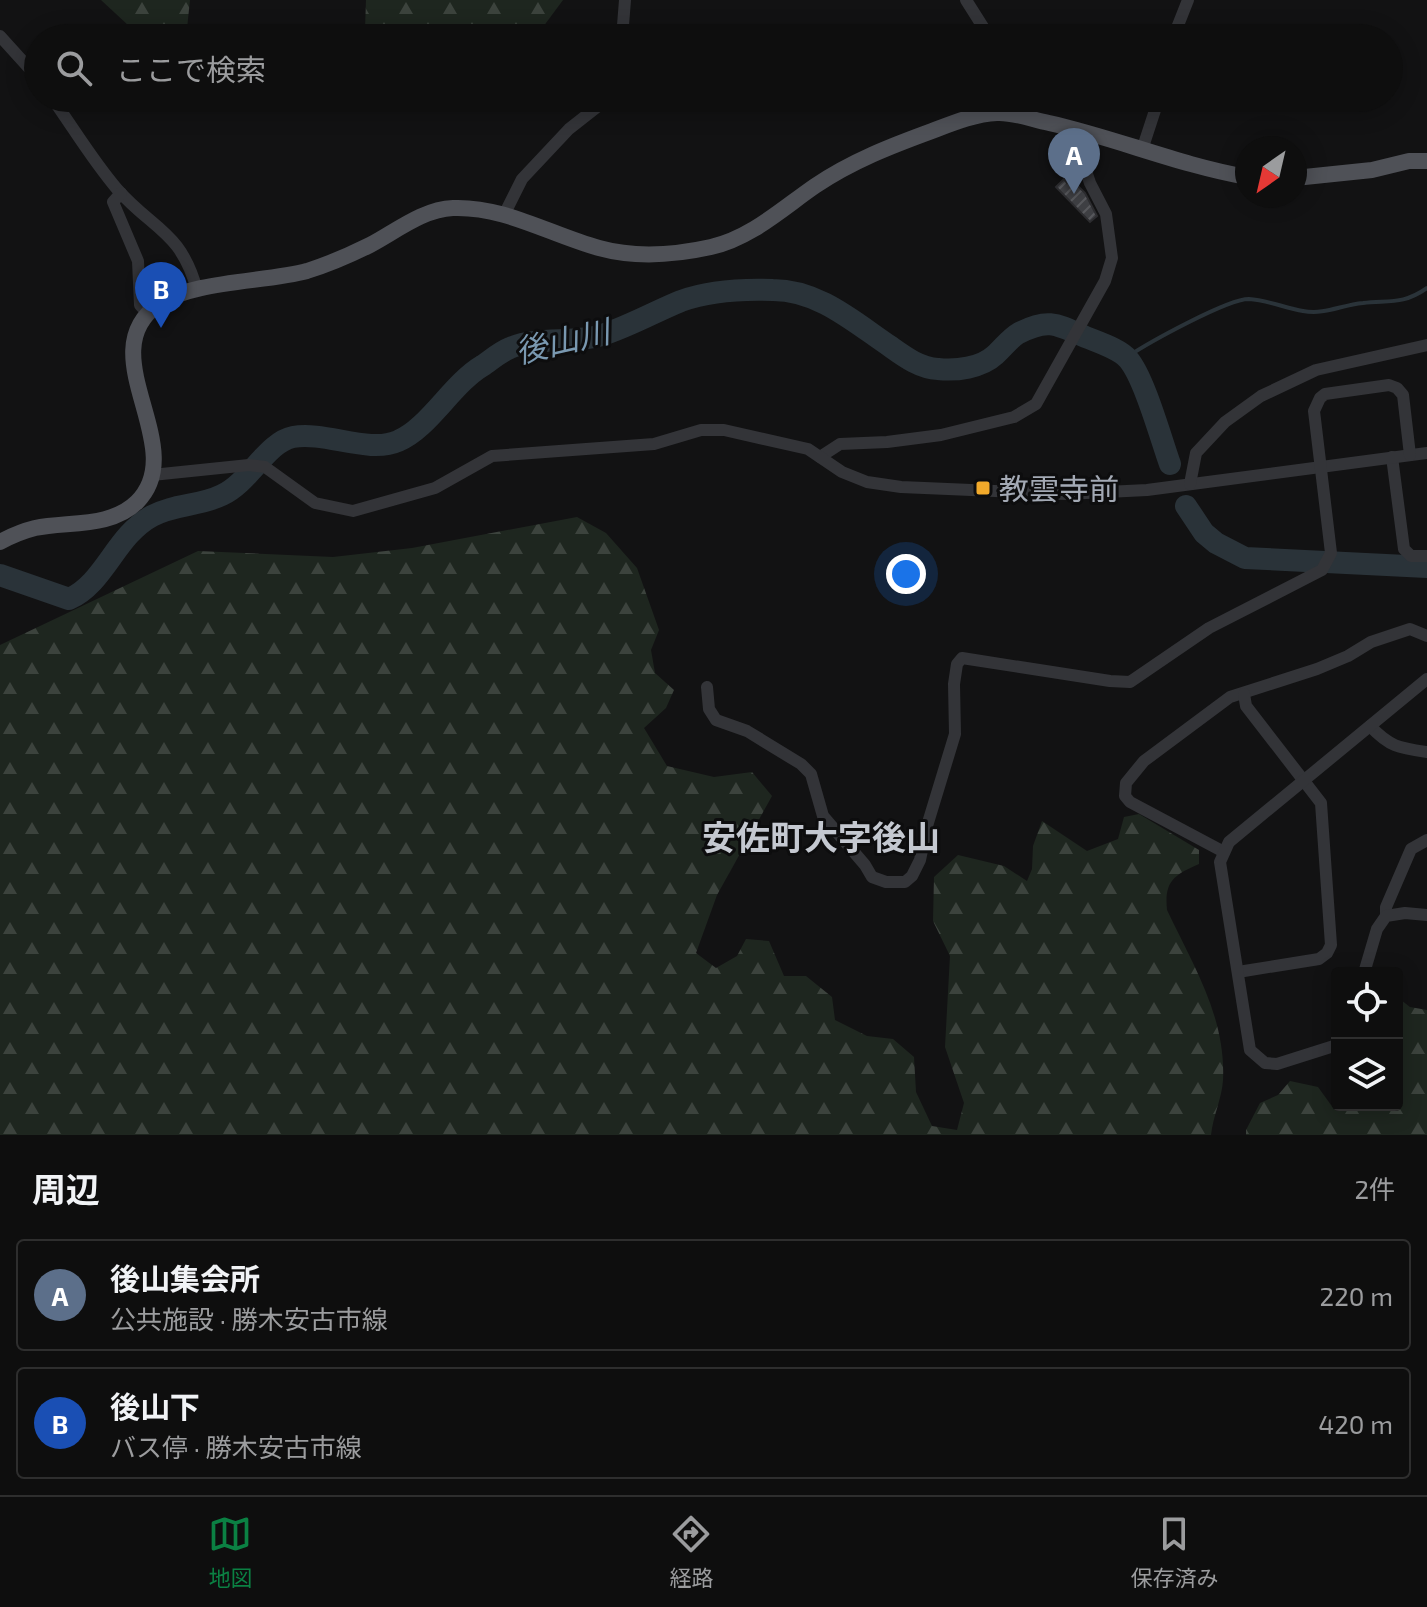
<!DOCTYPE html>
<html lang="ja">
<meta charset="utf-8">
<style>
:root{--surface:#0e0e0e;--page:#1c1c1c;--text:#f1f3f6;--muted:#9b9c9e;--line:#2e2e2e;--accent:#0b8043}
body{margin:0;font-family:"Exo 2","Noto Sans JP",sans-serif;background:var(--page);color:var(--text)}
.controls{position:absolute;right:24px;bottom:24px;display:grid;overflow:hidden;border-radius:8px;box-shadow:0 4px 20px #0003}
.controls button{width:72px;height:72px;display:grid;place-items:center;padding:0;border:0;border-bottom:2px solid var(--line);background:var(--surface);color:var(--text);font:40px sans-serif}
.compass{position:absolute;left:1235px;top:136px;width:72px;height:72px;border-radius:50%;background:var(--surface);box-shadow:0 4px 20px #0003;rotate:214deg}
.you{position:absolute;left:906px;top:574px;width:28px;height:28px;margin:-20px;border:6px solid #fff;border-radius:50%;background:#1a73e8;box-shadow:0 0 0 12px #1a73e833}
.badge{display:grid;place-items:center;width:52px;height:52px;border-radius:50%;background:var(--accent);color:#fff;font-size:26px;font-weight:700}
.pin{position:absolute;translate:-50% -66px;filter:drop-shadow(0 2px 4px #0008)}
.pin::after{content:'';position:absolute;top:42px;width:28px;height:24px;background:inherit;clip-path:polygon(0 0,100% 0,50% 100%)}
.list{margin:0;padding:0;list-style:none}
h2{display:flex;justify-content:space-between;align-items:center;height:104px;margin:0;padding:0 32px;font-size:34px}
h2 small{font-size:26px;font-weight:400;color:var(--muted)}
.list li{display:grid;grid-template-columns:52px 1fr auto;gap:24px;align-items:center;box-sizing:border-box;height:112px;margin:0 16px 16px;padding:0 16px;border:2px solid var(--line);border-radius:8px}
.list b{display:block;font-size:30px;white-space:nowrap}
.list p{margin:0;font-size:26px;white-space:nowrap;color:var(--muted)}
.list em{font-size:26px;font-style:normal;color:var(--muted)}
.icon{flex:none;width:44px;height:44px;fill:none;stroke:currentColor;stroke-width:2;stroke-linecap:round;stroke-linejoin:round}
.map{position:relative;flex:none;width:1427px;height:1135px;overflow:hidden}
.search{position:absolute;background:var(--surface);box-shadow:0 4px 20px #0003;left:24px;right:24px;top:24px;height:88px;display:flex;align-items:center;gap:20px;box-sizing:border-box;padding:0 28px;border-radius:44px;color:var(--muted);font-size:30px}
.sheet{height:360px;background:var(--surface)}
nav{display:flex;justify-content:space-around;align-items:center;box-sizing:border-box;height:112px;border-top:2px solid var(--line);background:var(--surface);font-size:22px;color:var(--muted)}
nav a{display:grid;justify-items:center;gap:4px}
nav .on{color:var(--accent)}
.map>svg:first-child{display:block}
.forest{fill:url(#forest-firs)}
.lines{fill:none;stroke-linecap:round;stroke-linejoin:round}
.stream{stroke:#2a3339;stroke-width:4}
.river{stroke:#2a3339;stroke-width:22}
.building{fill:url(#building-hatch);stroke:#2c2c2f;stroke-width:2}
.minor{stroke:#333438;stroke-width:12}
.major{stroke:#4f5157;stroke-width:16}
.poi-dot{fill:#f2aa2b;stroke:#0d0d0e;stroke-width:3}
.labels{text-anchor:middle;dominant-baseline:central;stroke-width:6;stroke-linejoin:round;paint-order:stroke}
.poi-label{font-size:30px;fill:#a3a9b4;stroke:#0d0d0e;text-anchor:start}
.water-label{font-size:32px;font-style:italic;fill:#7998b0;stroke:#0d0d0e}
.quarter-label{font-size:34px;font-weight:bold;fill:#c4c8d0;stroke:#0d0d0e}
</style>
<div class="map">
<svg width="1427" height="1135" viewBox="0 0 1427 1135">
<defs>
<pattern id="forest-firs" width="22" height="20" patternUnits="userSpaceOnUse" patternTransform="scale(2)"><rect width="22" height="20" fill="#1e261f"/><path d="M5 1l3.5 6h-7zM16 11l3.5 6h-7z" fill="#3c433d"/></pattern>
<pattern id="building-hatch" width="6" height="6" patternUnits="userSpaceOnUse" patternTransform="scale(2)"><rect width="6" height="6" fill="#3e3f43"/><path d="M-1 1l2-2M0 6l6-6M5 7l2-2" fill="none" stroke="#57585c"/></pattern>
</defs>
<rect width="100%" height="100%" fill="#121213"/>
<!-- forest -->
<g class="forest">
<polygon points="101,0 190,0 186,38 142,38"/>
<polygon points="366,0 563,0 543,27 365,30"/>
<path d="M 577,517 L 606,533 L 637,568 L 659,630 L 651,650 L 655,673 L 674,690 L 666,708 L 644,728 L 667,766 L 714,777 L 752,772 L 772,796 L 717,895 L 696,953 L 716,968 L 737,956 L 746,939 L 769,941 L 784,976 L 806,976 L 832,997 L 835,1020 L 867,1036 L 893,1039 L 914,1057 L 916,1092 L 932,1126 L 957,1130 L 964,1103 L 945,1047 L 950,956 L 933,921 L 934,877 L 958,855 L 1004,866 L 1027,881 L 1032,869 L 1033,846 L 1042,821 L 1087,851 L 1118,839 L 1124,817 L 1139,814 L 1199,850 L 1199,864 C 1174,875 1164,881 1167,910 C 1193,965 1226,1017 1223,1080 C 1222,1098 1213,1116 1211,1135 L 0,1135 L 0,645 L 198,551 L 333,557 L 412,548 Z"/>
<polygon points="1397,997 1410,1007 1427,1010 1427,1135 1246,1135 1246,1130 1260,1103 1278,1095 1290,1081 1318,1087 1331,1105 1347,1109 1353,1105 1397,1105"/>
</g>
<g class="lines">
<!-- stream -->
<path class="stream" d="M 1127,357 C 1148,343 1227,299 1249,299 C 1267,300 1285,308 1303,311 C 1325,315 1341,305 1363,303 C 1389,300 1403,305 1427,288"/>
<!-- river -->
<g class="river">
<polyline points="1186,506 1204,533 1216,543 1245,558 1427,567"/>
<path d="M 0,575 L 69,599 C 105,583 115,536 152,516 C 174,504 200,506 222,495 C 249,483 267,442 293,437 C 325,431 369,454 398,441 C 428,429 452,384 482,366 C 491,360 500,352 510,348 C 538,336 573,344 602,335 C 630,326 654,312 681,301 C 708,291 745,289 773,290 C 819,290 855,323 891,347 C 905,357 920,368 938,369 C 956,371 981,368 995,355 C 1003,348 1010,338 1019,333 C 1046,319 1055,323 1081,335 C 1094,341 1119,348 1128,359 C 1144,377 1161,439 1170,464"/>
</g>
</g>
<!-- building -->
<polygon class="building" points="1064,179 1067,183 1071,179 1085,193 1097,216 1090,222 1056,187"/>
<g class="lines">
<!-- minor -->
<g class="minor">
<polyline points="966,0 990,38"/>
<polyline points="0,36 38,78"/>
<polyline points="622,38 625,0"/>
<polyline points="1173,38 1188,0"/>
<path d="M 52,98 C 74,129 93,161 117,189 C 153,230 181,231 197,290"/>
<polyline points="998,98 1000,112"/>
<polyline points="1142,150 1159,98"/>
<polyline points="121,193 113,202 138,261 140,305 148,314"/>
<polyline points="504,215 522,179 569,129 597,107 604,98"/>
<polyline points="820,457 840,444 887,442 941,435 1014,417 1036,404 1105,281 1112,258 1106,214 1090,183 1081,156 1084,131"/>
<polyline points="1392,457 1404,549 1411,556 1427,556"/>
<polyline points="152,475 249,465 265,467 315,503 353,511 435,488 492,456 654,444 701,430 724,430 808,449 842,472 867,482 901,487 1066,494 1147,490 1427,453"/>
<polyline points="1190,484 1196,453 1225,422 1261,396 1316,370 1427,345"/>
<polyline points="707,687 709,709 716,720 747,731 801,764 811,774 823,816 865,865 872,877 886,882 905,882 912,876 920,860 927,826 955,734 954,684 957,664 962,658 1110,681 1130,682 1209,628 1322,570 1331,553 1314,411 1320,398 1325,394 1389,385 1397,388 1403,395 1410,455"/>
<path d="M 1370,726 C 1390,747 1399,748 1427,752"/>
<polyline points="1224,852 1130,802 1125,796 1126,783 1144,761 1230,697 1317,669 1348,656 1371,642 1410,629 1427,636"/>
<polyline points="1386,916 1386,907 1411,849 1427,840"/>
<polyline points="1238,972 1319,959 1327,953 1331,945 1321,803 1246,706 1244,694"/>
<polyline points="1364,973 1377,929 1386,916 1405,913 1427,915"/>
<polyline points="1337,1045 1277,1064 1265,1063 1250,1050 1220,862 1229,842 1427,679"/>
</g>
<!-- major -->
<g class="major">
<polyline points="1295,178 1372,170 1409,161 1427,161"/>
<path d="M 0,542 C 11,536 23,531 35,528 C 68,521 111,528 137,502 C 192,447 88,353 159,304 C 191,281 267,282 307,271 C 329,264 350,255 370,245 C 395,232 423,209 453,208 C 504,206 551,235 599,248 C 635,258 675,255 711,247 C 751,238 783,208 815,186 C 852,161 891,146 932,131 C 953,123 975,114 997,113 C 1014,112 1033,120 1049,123 C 1116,138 1179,165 1247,177"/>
</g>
</g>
<!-- markers -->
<rect class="poi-dot" x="975" y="480" width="16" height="16" rx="4"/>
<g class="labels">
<!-- poi labels -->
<g class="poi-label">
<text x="999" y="488">教雲寺前</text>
</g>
<!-- water labels -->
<g class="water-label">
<text transform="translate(562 340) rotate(-13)">後山川</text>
</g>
<!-- quarter labels -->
<g class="quarter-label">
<text x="821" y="836">安佐町大字後山</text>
</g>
</g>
</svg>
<div class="controls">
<button><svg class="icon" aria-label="locate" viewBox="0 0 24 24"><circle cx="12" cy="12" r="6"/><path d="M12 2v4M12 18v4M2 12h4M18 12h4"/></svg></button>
<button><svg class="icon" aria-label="layers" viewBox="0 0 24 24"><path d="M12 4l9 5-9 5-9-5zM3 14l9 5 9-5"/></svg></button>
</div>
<svg class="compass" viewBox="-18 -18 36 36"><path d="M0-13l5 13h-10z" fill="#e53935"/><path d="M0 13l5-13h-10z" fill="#9b9c9e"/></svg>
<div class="you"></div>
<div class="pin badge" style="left:1074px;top:194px;background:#5c6f8a">A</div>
<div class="pin badge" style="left:161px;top:328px;background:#1a4fb4">B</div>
<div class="search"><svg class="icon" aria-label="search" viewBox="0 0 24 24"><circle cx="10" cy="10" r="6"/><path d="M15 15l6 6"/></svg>ここで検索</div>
</div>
<section class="sheet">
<h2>周辺<small>2件</small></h2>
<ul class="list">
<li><span class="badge" style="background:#5c6f8a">A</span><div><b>後山集会所</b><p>公共施設 · 勝木安古市線</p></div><em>220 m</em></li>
<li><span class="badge" style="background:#1a4fb4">B</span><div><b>後山下</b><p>バス停 · 勝木安古市線</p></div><em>420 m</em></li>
</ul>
</section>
<nav>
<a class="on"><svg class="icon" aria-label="map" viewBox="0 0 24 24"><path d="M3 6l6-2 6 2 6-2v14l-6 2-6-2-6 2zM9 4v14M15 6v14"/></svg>地図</a>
<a><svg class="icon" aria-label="directions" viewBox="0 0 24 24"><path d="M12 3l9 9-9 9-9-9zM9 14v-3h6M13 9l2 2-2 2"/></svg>経路</a>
<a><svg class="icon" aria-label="saved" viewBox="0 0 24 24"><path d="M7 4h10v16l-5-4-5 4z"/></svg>保存済み</a>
</nav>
